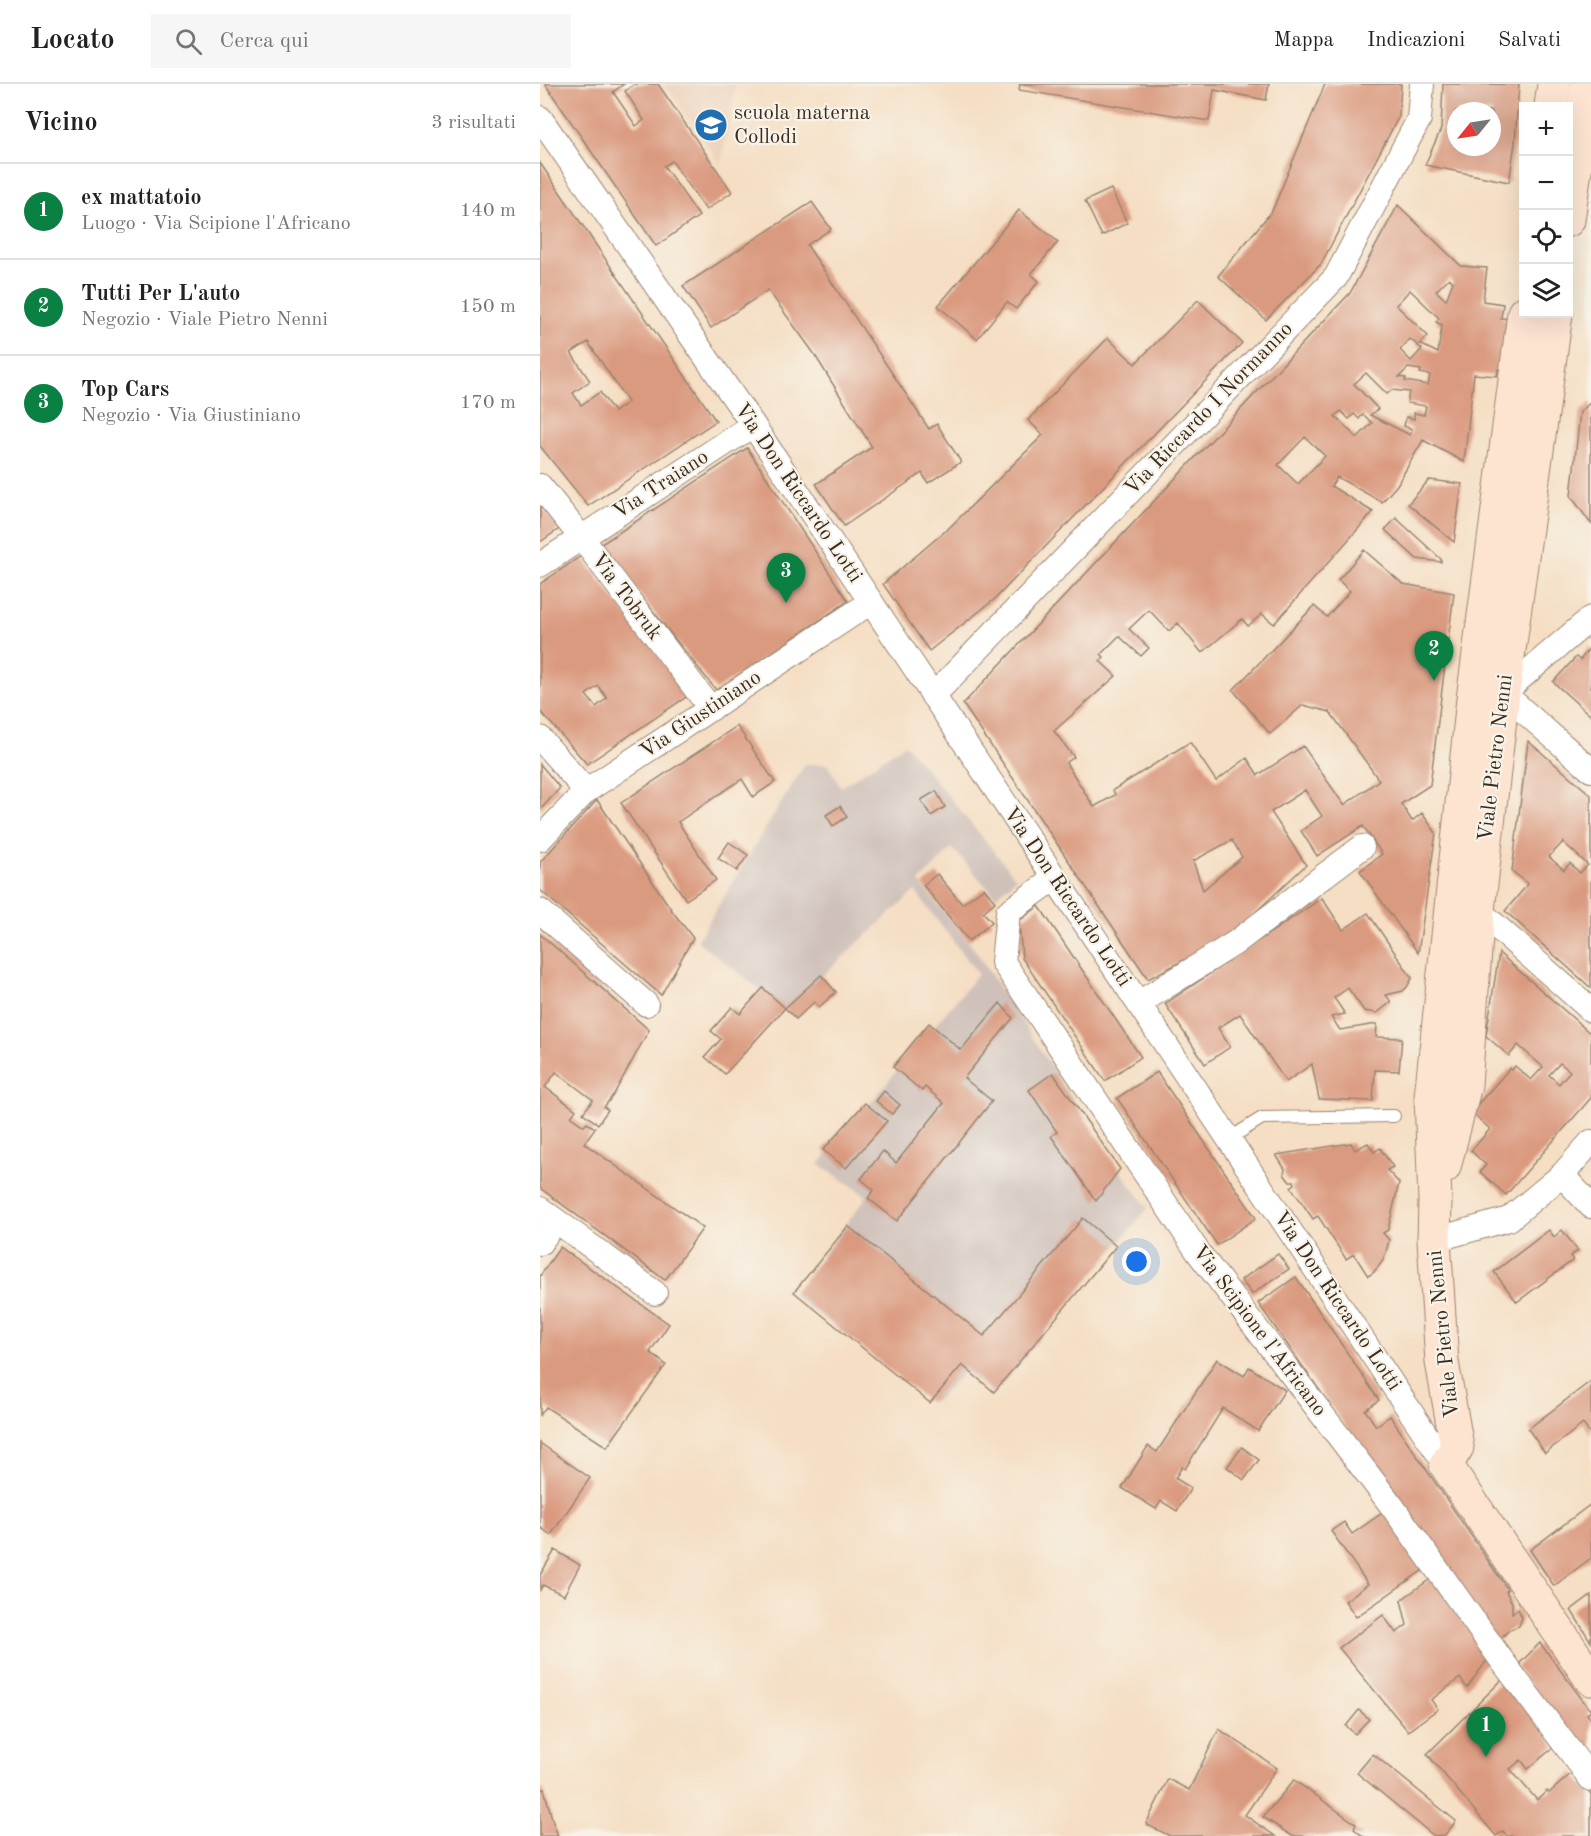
<!DOCTYPE html>
<html lang="it">
<meta charset="utf-8">
<style>
:root{--surface:#fff;--page:#f6f6f6;--text:#222;--muted:#767676;--line:#e0e0e0;--accent:#0b8043}
body{margin:0;font-family:"Old Standard TT",serif;background:var(--page);color:var(--text)}
.controls{position:absolute;right:18px;top:18px;display:grid;overflow:hidden;border-radius:0px;box-shadow:0 6px 24px #0002}
.controls button{width:54px;height:54px;display:grid;place-items:center;padding:0;border:0;border-bottom:2px solid var(--line);background:var(--surface);color:var(--text);font:30px sans-serif}
.compass{position:absolute;left:907px;top:18px;width:54px;height:54px;border-radius:50%;background:var(--surface);box-shadow:0 6px 24px #0002;rotate:240deg}
.you{position:absolute;left:597px;top:1178px;width:21px;height:21px;margin:-15px;border:4px solid #fff;border-radius:50%;background:#1a73e8;box-shadow:0 0 0 9px #1a73e833}
.badge{display:grid;place-items:center;width:39px;height:39px;border-radius:50%;background:var(--accent);color:#fff;font-size:20px;font-weight:700}
.pin{position:absolute;translate:-50% -50px;filter:drop-shadow(0 2px 3px #0008)}
.pin::after{content:'';position:absolute;top:32px;width:21px;height:18px;background:inherit;clip-path:polygon(0 0,100% 0,50% 100%)}
.list{margin:0;padding:0;list-style:none}
h2{display:flex;justify-content:space-between;align-items:center;height:78px;margin:0;padding:0 24px;font-size:26px}
h2 small{font-size:20px;font-weight:400;color:var(--muted)}
.list li{display:grid;grid-template-columns:39px 1fr auto;gap:18px;align-items:center;box-sizing:border-box;height:96px;padding:0 24px;border-top:2px solid var(--line)}
.list b{display:block;font-size:22px;white-space:nowrap}
.list p{margin:0;font-size:20px;white-space:nowrap;color:var(--muted)}
.list em{font-size:20px;font-style:normal;color:var(--muted)}
.icon{flex:none;width:33px;height:33px;fill:none;stroke:currentColor;stroke-width:2;stroke-linecap:round;stroke-linejoin:round}
.map{position:relative;flex:none;width:1051px;height:1752px;overflow:hidden}
header{display:flex;align-items:center;gap:36px;box-sizing:border-box;height:84px;padding:0 30px;background:var(--surface);border-bottom:2px solid var(--line)}
header strong{font-size:28px}
nav{display:flex;gap:33px;margin-inline-start:auto;font-size:21px}
.search{width:420px;height:54px;background:var(--page);display:flex;align-items:center;gap:15px;box-sizing:border-box;padding:0 21px;border-radius:0px;color:var(--muted);font-size:22px}
main{display:flex}
aside{flex:1;background:var(--surface)}
.map>svg:first-child{display:block}
.built{fill:#ebceb8}
.industrial{fill:#cfc1ba}
.building{fill:#da9a7f;fill-rule:evenodd}
.lines{fill:none;stroke-linecap:round;stroke-linejoin:round}
.service-casing{stroke:#988470;stroke-width:14}
.minor-casing{stroke:#988470;stroke-width:26}
.secondary-casing{stroke:#988470;stroke-width:35}
.service{stroke:#fff;stroke-width:12}
.minor{stroke:#fff;stroke-width:24}
.secondary{stroke:#fde4d1;stroke-width:33}
.labels{text-anchor:middle;dominant-baseline:central;stroke-width:4.5;stroke-linejoin:round;paint-order:stroke}
.poi-label{font-size:21px;fill:#3b2a1e;stroke:#f7f3e8;text-anchor:start}
.street-label{font-size:21px;fill:#3b2a1e;stroke:#f7f3e8}
</style>
<header>
<strong>Locato</strong>
<div class="search"><svg class="icon" aria-label="search" viewBox="0 0 24 24"><circle cx="10" cy="10" r="6"/><path d="M15 15l6 6"/></svg>Cerca qui</div>
<nav><a>Mappa</a><a>Indicazioni</a><a>Salvati</a></nav>
</header>
<main>
<aside>
<h2>Vicino<small>3 risultati</small></h2>
<ul class="list">
<li><span class="badge">1</span><div><b>ex mattatoio</b><p>Luogo · Via Scipione l'Africano</p></div><em>140 m</em></li>
<li><span class="badge">2</span><div><b>Tutti Per L'auto</b><p>Negozio · Viale Pietro Nenni</p></div><em>150 m</em></li>
<li><span class="badge">3</span><div><b>Top Cars</b><p>Negozio · Via Giustiniano</p></div><em>170 m</em></li>
</ul>
</aside>
<div class="map">
<svg width="1051" height="1752" viewBox="0 0 1051 1752">
<rect width="100%" height="100%" fill="#f7f3e8"/>
<filter id="ink" filterUnits="userSpaceOnUse"><feTurbulence type="fractalNoise" baseFrequency=".0167" numOctaves="2"/><feDisplacementMap in="SourceGraphic" scale="12" xChannelSelector="R" yChannelSelector="G"/><feConvolveMatrix kernelMatrix="1 2 1 2 8 2 1 2 1" color-interpolation-filters="sRGB"/></filter>
<filter id="wash" filterUnits="userSpaceOnUse"><feTurbulence type="fractalNoise" baseFrequency=".008" numOctaves="4" result="noise"/><feDisplacementMap in="SourceGraphic" scale="24" xChannelSelector="R" yChannelSelector="G"/><feGaussianBlur stdDeviation="1.35" result="paint"/><feColorMatrix in="noise" values="0 0 0 0 0 0 0 0 0 0 0 0 0 0 0 0 0 1.4 0 .05"/><feComposite in="paint" operator="in"/></filter>
<g filter="url(#wash)">
<rect width="100%" height="100%" fill="#f5dec3"/>
<!-- built -->
<polygon class="built" points="125,0 196,0 181,81"/>
<!-- industrial -->
<polygon class="industrial" points="365,660 476,794 456,813 412,764 379,798 435,866 577,1083 608,1124 454,1310 424,1287 395,1318 253,1211 327,1112 279,1080 438,890 375,807 246,925 157,857 265,680 287,680 301,703"/>
<g id="blocks">
<!-- building -->
<g class="building">
<polygon points="5,0 84,0 73,8 96,42 104,36 85,7 95,0 118,0 192,108 166,126 132,77 124,82 159,132 116,162"/>
<polygon points="480,0 729,0 726,16 674,6 669,37 479,6"/>
<polygon points="785,0 861,0 859,32 781,180 726,236 678,192 732,127"/>
<path d="M 903,0 L 979,0 L 975,59 L 969,98 L 885,81 L 901,45 ZM 916,27 L 952,27 L 952,63 L 916,63 Z"/>
<path d="M 0,79 L 176,337 L 48,422 L 0,362 ZM 48,258 L 88,318 L 74,328 L 60,308 L 41,321 L 33,309 L 50,297 L 31,269 Z"/>
<polygon points="571,105 587,139 562,152 545,117"/>
<polygon points="272,118 291,145 267,161 389,345 397,340 421,378 388,399 382,389 304,442 276,400 332,363 273,268 228,206 171,244 143,202"/>
<path d="M 858,121 L 921,182 L 947,184 L 943,217 L 963,220 L 961,234 L 970,235 L 964,285 L 958,285 L 957,292 L 934,290 L 924,378 L 883,356 L 857,401 L 842,418 L 797,393 L 791,402 L 833,428 L 734,540 L 722,530 L 708,542 L 702,535 L 662,569 L 638,539 L 629,547 L 609,526 L 589,545 L 609,564 L 601,572 L 579,552 L 561,570 L 564,573 L 560,577 L 576,592 L 514,647 L 534,673 L 526,679 L 554,723 L 575,711 L 573,706 L 650,658 L 676,697 L 707,674 L 718,691 L 763,662 L 804,721 L 839,696 L 790,628 L 763,621 L 730,650 L 693,606 L 774,522 L 787,533 L 810,507 L 798,496 L 824,466 L 863,500 L 914,509 L 890,701 L 861,720 L 872,737 L 882,729 L 896,749 L 878,869 L 820,787 L 842,770 L 823,742 L 777,772 L 761,747 L 782,732 L 765,706 L 731,728 L 766,781 L 690,852 L 608,895 L 423,620 L 810,209 ZM 909,194 L 913,198 L 906,216 L 896,207 ZM 870,206 L 899,234 L 896,238 L 902,241 L 898,269 L 880,260 L 888,252 L 856,221 ZM 870,255 L 882,265 L 871,277 L 860,266 ZM 868,284 L 881,286 L 880,289 L 890,291 L 888,301 L 865,297 L 866,294 L 859,293 ZM 826,289 L 847,310 L 852,306 L 869,308 L 867,319 L 886,322 L 884,331 L 874,329 L 874,335 L 866,333 L 864,342 L 872,345 L 870,351 L 830,331 L 838,325 L 814,300 ZM 801,327 L 809,335 L 814,330 L 819,335 L 823,330 L 832,339 L 817,354 L 795,332 ZM 765,353 L 785,372 L 758,400 L 738,381 ZM 692,756 L 702,773 L 663,806 L 653,777 Z"/>
<polygon points="479,126 518,158 491,190 499,197 476,225 467,218 437,255 398,222"/>
<polygon points="658,216 702,259 455,515 389,567 343,500 410,443 503,351 488,336 568,254 595,280"/>
<polygon points="1051,318 1051,440 1031,412 1040,328"/>
<polygon points="207,364 308,517 176,606 60,461"/>
<polygon points="889,396 922,400 914,458 868,420"/>
<polygon points="0,421 19,445 0,458"/>
<polygon points="856,434 901,475 901,478 877,475 845,446"/>
<path d="M 41,472 L 149,611 L 47,680 L 0,627 L 0,500 ZM 58,602 L 67,614 L 56,623 L 46,611 Z"/>
<polygon points="1051,562 1051,632 1013,598 1036,573 1040,576"/>
<polygon points="197,642 235,698 213,713 202,695 138,738 176,796 146,816 81,719"/>
<path d="M 988,657 L 1051,711 L 1051,904 L 965,827 L 988,800 L 972,787 ZM 1023,758 L 1048,781 L 1040,789 L 1030,779 L 1024,786 L 1009,773 Z"/>
<polygon points="0,680 20,704 0,726"/>
<polygon points="396,707 405,723 391,732 381,716"/>
<polygon points="57,716 133,828 153,854 121,911 0,806 0,778"/>
<polygon points="300,722 307,733 293,742 286,731"/>
<polygon points="189,758 208,771 197,787 178,774"/>
<polygon points="397,790 422,820 444,804 455,818 443,828 452,838 429,857 383,801"/>
<polygon points="782,814 803,846 828,829 872,894 867,903 863,907 846,911 851,918 837,929 824,927 808,904 794,914 805,930 791,933 800,946 837,940 836,953 862,954 859,987 835,986 833,1017 779,1015 772,980 746,998 700,930 678,944 690,963 665,980 625,920"/>
<polygon points="499,822 601,973 565,997 482,874 479,837"/>
<polygon points="0,850 109,946 74,1010 64,1023 68,1026 58,1040 43,1029 53,1016 16,988 5,1003 36,1026 31,1033 44,1042 47,1039 55,1044 44,1059 163,1144 125,1196 0,1104"/>
<path d="M 959,869 L 1051,950 L 1051,1014 L 966,1111 L 940,1088 L 946,1081 L 931,1067 L 950,1045 L 931,1028 L 970,984 L 972,986 L 975,982 L 991,996 L 1003,983 L 978,961 L 969,972 L 946,952 ZM 1020,979 L 1030,987 L 1019,1000 L 1009,991 Z"/>
<polygon points="281,891 296,908 279,923 274,918 256,935 245,924"/>
<polygon points="223,904 245,924 185,990 165,973 181,955 171,947 192,923 200,930"/>
<polygon points="460,919 473,934 424,994 452,1017 357,1137 328,1114 334,1106 321,1095 343,1067 356,1079 404,1019 385,1003 382,1007 353,983 389,939 421,966"/>
<polygon points="617,988 716,1134 677,1161 577,1014"/>
<polygon points="513,989 580,1085 556,1117 511,1052 517,1048 489,1006"/>
<polygon points="344,1007 360,1021 352,1030 336,1017"/>
<polygon points="325,1019 347,1037 306,1084 283,1066"/>
<polygon points="811,1059 815,1066 828,1059 834,1068 840,1064 853,1083 847,1086 859,1099 848,1146 843,1149 849,1156 846,1168 842,1178 833,1189 828,1192 814,1170 806,1175 778,1132 773,1135 751,1103 755,1100 754,1097 749,1097 744,1090 745,1085 736,1071"/>
<polygon points="543,1134 576,1162 454,1308 422,1281 390,1319 254,1208 308,1142 444,1252"/>
<polygon points="1009,1146 1014,1153 1022,1146 1038,1167 1030,1172 1033,1176 977,1218 954,1188"/>
<polygon points="20,1163 129,1240 110,1268 126,1281 67,1363 6,1323 0,1331 0,1192"/>
<polygon points="738,1170 749,1185 712,1210 701,1196"/>
<polygon points="756,1193 839,1316 825,1326 836,1342 850,1332 968,1506 966,1507 972,1519 972,1529 978,1525 982,1533 981,1537 979,1542 969,1546 957,1558 718,1219"/>
<polygon points="677,1275 704,1292 709,1283 745,1306 718,1347 683,1324 645,1385 642,1383 635,1394 651,1404 637,1427 621,1417 616,1425 582,1404 608,1362 617,1368"/>
<polygon points="1051,1297 1051,1351 1043,1340 1005,1369 988,1345"/>
<polygon points="0,1359 50,1394 11,1451 0,1443"/>
<polygon points="702,1363 719,1376 704,1396 687,1383"/>
<polygon points="1051,1420 1051,1474 1014,1502 990,1466"/>
<polygon points="845,1427 886,1484 816,1533 805,1517 828,1500 791,1447 804,1438 812,1450"/>
<polygon points="15,1466 40,1481 24,1511 3,1501 0,1506 0,1491"/>
<polygon points="893,1493 950,1572 927,1604 920,1594 891,1616 898,1625 868,1647 799,1564 843,1531 856,1549 867,1541 861,1516"/>
<polygon points="1051,1511 1051,1558 1031,1526"/>
<polygon points="1000,1559 1051,1627 1047,1630 1051,1635 1051,1682 976,1583"/>
<polygon points="965,1593 1015,1662 988,1685 981,1676 970,1685 997,1716 1007,1707 1009,1709 1033,1688 1051,1710 1051,1752 967,1752 963,1747 956,1752 887,1670"/>
<polygon points="819,1626 829,1635 815,1650 806,1642"/>
<polygon points="679,1645 737,1684 705,1731 735,1752 630,1752 606,1740 628,1695 649,1706"/>
<polygon points="833,1670 916,1737 904,1752 894,1752 817,1689"/>
<polygon points="754,1696 816,1740 814,1745 823,1752 752,1752 723,1733"/>
<polygon points="4,1705 13,1738 18,1752 0,1752 0,1706"/>
</g>
</g>
</g>
<g filter="url(#ink)">
<use href="#blocks" fill-opacity="0" stroke="#988470" stroke-width="1.5"/>
<g class="lines">
<!-- service casing -->
<g class="service-casing">
<polyline id="service" points="689,1055 722,1034 854,1032"/>
</g>
<!-- minor casing -->
<g class="minor-casing">
<g id="minor">
<polyline points="0,34 213,341 906,1381"/>
<polyline points="0,402 41,453 171,625"/>
<polyline points="0,481 213,341"/>
<polyline points="1051,534 963,609 1051,686"/>
<polyline points="393,612 796,193 879,35 882,0"/>
<polyline points="0,654 46,707"/>
<polyline points="0,755 46,707 331,518"/>
<polyline points="515,794 468,828 463,878 658,1168 852,1422 963,1578 1051,1695"/>
<polyline points="938,826 1051,926"/>
<polyline points="0,827 106,920"/>
<polyline points="599,919 695,859 822,763"/>
<polyline points="1022,1091 1051,1122"/>
<polyline points="0,1125 115,1209"/>
<polyline points="894,1156 969,1135 1022,1091 1051,1058"/>
<polyline points="0,1159 16,1137"/>
</g>
</g>
<!-- secondary casing -->
<g class="secondary-casing">
<g id="secondary">
<polyline points="1011,22 1014,0"/>
<polyline points="1028,136 1047,0"/>
<polyline points="984,229 933,615 891,1013 895,1117 894,1156 902,1278 917,1363 906,1381 1051,1595"/>
<polyline points="904,1083 925,1001 938,826 963,609 1016,230"/>
</g>
</g>
<!-- service -->
<use href="#service" class="service"/>
<!-- minor -->
<use href="#minor" class="minor"/>
<!-- secondary -->
<use href="#secondary" class="secondary"/>
</g>
</g>
<!-- icons -->
<defs>
<g id="school-disc" transform="scale(1.725)"><circle r="9.5" fill="#1f6fb2" stroke="#f7f3e8"/><path d="M0-5L7-2L0 1L-7-2ZM-4 1L0 2.5L4 1V4Q0 6-4 4Z" fill="#fff"/></g>
</defs>
<g fill-rule="evenodd">
<use href="#school-disc" x="171" y="41"/>
</g>
<g class="labels">
<!-- poi labels -->
<g class="poi-label">
<text x="194" y="29">scuola materna<tspan x="194" dy="24">Collodi</tspan></text>
</g>
<!-- street labels -->
<g class="street-label">
<text transform="translate(669 325) rotate(-46)">Via Riccardo I Normanno</text>
<text transform="translate(121 401) rotate(-33)">Via Traiano</text>
<text transform="translate(258 409) rotate(56)">Via Don Riccardo Lotti</text>
<text transform="translate(86 513) rotate(53)">Via Tobruk</text>
<text transform="translate(161 631) rotate(-34)">Via Giustiniano</text>
<text transform="translate(956 674) rotate(-83)">Viale Pietro Nenni</text>
<text transform="translate(527 813) rotate(56)">Via Don Riccardo Lotti</text>
<text transform="translate(797 1217) rotate(56)">Via Don Riccardo Lotti</text>
<text transform="translate(719 1247) rotate(53)">Via Scipione l'Africano</text>
<text transform="translate(904 1250) rotate(-96)">Viale Pietro Nenni</text>
</g>
</g>
</svg>
<div class="controls">
<button>+</button>
<button>−</button>
<button><svg class="icon" aria-label="locate" viewBox="0 0 24 24"><circle cx="12" cy="12" r="6"/><path d="M12 2v4M12 18v4M2 12h4M18 12h4"/></svg></button>
<button><svg class="icon" aria-label="layers" viewBox="0 0 24 24"><path d="M12 4l9 5-9 5-9-5zM3 14l9 5 9-5"/></svg></button>
</div>
<svg class="compass" viewBox="-18 -18 36 36"><path d="M0-13l5 13h-10z" fill="#e53935"/><path d="M0 13l5-13h-10z" fill="#767676"/></svg>
<div class="you"></div>
<div class="pin badge" style="left:946px;top:1673px">1</div>
<div class="pin badge" style="left:894px;top:597px">2</div>
<div class="pin badge" style="left:246px;top:519px">3</div>
</div>
</main>
